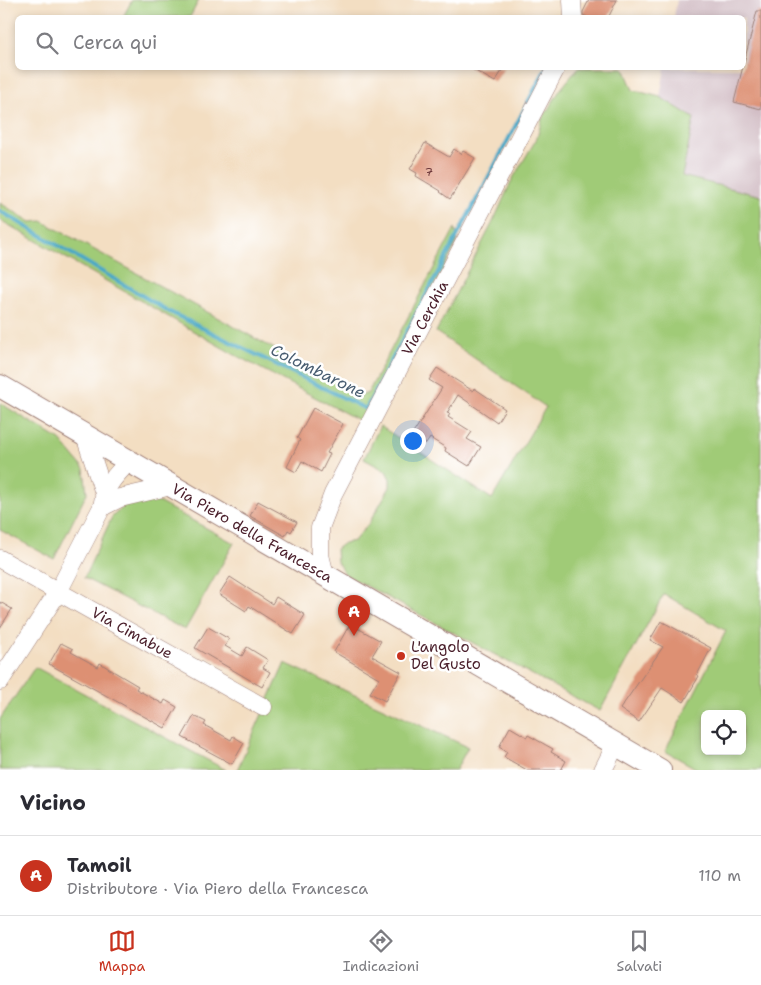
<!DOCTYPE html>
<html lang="it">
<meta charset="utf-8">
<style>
:root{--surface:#fff;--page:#f2f2f3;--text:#2b2b33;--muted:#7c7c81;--line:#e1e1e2;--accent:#c8321e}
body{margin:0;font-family:"Shantell Sans",sans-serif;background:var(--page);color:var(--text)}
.controls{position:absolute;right:15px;bottom:15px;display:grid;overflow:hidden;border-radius:8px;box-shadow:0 2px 8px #0003}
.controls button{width:45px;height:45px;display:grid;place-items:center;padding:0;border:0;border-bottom:1px solid var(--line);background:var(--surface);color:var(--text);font:25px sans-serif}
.you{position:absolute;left:412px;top:440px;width:18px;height:18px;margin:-12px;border:4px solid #fff;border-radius:50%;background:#1a73e8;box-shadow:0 0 0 8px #1a73e833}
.badge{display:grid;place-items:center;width:32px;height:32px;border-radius:50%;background:var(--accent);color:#fff;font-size:16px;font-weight:700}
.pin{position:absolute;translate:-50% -41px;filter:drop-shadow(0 1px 2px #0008)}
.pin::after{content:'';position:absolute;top:26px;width:18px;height:15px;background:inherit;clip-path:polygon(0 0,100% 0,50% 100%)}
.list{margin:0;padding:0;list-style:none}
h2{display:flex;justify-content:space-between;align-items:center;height:65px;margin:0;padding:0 20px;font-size:21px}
h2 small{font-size:16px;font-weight:400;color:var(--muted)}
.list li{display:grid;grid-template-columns:32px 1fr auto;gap:15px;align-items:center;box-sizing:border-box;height:80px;padding:0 20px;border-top:1px solid var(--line)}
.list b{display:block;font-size:19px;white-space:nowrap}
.list p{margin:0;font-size:16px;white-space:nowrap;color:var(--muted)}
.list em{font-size:16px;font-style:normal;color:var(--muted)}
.icon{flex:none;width:28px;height:28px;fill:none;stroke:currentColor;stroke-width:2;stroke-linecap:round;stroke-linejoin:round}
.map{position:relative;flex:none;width:761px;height:770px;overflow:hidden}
.search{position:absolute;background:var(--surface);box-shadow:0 2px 8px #0003;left:15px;right:15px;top:15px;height:55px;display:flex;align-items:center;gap:12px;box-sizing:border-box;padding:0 18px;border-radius:8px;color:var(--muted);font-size:19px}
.sheet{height:145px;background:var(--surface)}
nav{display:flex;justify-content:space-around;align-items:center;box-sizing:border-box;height:70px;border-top:1px solid var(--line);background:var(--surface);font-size:14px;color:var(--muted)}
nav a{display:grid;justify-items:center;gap:2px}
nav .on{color:var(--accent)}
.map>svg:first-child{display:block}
.industrial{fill:#d2bdc5}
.green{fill:#a0cb77;stroke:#757551;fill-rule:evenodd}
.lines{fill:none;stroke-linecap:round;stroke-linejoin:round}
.stream{stroke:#48a8c7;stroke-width:4}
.building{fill:#dd9073}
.minor-casing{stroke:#9e7e76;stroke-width:19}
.major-casing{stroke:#9e7e76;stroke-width:24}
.minor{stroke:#fff;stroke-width:18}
.major{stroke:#fff;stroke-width:22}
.poi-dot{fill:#c8321e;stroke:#fff;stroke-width:2}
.labels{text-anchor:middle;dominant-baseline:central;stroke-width:5;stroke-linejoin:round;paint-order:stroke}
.number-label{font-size:12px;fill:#6f3b3d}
.street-label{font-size:15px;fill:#4a1f2b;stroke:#fff}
.poi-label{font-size:15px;fill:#4a1f2b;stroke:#fff;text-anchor:start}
.water-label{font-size:16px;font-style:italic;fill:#495d71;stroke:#fff}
</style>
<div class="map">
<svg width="761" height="770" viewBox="0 0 761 770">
<rect width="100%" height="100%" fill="#fff"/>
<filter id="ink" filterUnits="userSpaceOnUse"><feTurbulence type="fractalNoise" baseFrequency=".02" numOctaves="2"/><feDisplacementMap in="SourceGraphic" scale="10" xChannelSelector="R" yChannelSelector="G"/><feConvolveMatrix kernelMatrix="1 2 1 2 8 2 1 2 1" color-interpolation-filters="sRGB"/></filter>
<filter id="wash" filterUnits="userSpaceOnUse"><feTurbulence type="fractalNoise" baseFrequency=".0096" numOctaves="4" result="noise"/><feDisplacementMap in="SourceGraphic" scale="20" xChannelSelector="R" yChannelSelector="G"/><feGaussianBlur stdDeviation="1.12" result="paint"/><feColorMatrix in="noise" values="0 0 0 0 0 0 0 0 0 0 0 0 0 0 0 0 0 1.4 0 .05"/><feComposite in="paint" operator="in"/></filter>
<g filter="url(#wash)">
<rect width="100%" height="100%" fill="#f3dec2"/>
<!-- industrial -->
<polygon class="industrial" points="677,0 761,0 761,196 682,176 694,118 660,97 665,68 744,68 744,18 674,17"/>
<!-- green -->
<g class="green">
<polygon points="132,0 199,0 190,17 123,17"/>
<path d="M 578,68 L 624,68 L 633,90 L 660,97 L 694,118 L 682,176 L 761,196 L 761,770 L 699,770 L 665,751 L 726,631 L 664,594 L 600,711 L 346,575 L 337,562 L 336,549 L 344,543 L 354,541 L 369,523 L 390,487 L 390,479 L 386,471 L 364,459 L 380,426 L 492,499 L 546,407 L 436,332 L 493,222 L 512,180 L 537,138 L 542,119 L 560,90 ZM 705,714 L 742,714 L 742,751 L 705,751 Z"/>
<polygon points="0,203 31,222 42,221 360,396 368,393 455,228 458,241 364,423 235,355 0,220"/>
<polygon points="0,403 60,440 84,469 87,493 54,559 0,530"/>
<polygon points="149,497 234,543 185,630 84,578 112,517 126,504"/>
<polygon points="285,663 468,747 456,770 237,770"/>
<polygon points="35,667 226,770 0,770 0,719"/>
</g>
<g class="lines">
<!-- stream -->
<polyline class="stream" points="0,211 168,311 366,409 546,68"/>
</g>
<g id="blocks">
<!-- building -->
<g class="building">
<polygon points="589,0 617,0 608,18 589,18 583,15 583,12"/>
<polygon points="757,11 761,11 761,109 734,102"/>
<polygon points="470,68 504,68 495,82"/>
<polygon points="425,143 449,157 454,149 461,154 463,151 475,158 450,199 440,192 441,191 416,176 417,173 410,169"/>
<polygon points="437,368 473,391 474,388 505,409 497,422 458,395 447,413 450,414 448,417 472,432 467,439 481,447 469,466 445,451 446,448 430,438 426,444 412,435 442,388 429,380"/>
<polygon points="313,408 343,424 327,453 330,454 321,472 302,461 296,472 287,467 300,440 297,438"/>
<polygon points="258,501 297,522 291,532 288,530 285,536 250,516"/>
<polygon points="230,577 272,604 276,597 305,615 293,634 249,606 246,611 219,594"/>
<polygon points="0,602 12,609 0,628"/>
<polygon points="661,621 711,648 697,675 699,676 684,702 662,688 639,722 620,709 663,647 650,640"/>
<polygon points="350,624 381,641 372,656 401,672 385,701 370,693 379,678 334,652"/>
<polygon points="208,627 229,639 225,646 242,656 247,647 268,660 263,668 270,672 262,687 195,648"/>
<polygon points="61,643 73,649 71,652 98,667 100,663 111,670 138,686 136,689 163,704 165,700 177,707 165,728 49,664"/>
<polygon points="194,716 206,722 204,725 231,740 233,736 244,743 232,764 182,737"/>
<polygon points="510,727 527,737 528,735 553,749 551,752 566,761 561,770 527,770 504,757 507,752 499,747"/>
</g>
</g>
</g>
<g filter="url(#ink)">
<use href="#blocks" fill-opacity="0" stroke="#9e7e76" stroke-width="1"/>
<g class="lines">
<!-- minor casing -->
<g class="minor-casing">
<g id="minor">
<polyline points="572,0 573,18"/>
<polyline points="85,436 104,493"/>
<polyline points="102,507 120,498 171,486"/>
<polyline points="0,559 263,707"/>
<polyline points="325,575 320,555 320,528 333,494 556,68"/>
<path d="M 0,681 L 58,592 L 102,507 C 106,483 113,479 129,461"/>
<polyline points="603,770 616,744"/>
</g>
</g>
<!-- major casing -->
<g class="major-casing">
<polyline id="major" points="0,386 660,770"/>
</g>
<!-- minor -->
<use href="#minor" class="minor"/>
<!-- major -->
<use href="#major" class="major"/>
</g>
</g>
<!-- markers -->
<circle class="poi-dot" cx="401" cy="656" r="5"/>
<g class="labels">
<!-- number labels -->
<g class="number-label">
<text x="429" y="172">7</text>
</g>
<!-- street labels -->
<g class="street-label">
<text transform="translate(425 318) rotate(-62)">Via Cerchia</text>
<text transform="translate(252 533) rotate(30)">Via Piero della Francesca</text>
<text transform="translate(132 633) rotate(29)">Via Cimabue</text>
</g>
<!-- poi labels -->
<g class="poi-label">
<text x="411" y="647">L'angolo<tspan x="411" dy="17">Del Gusto</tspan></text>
</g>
<!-- water labels -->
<g class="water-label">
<text transform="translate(318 371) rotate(26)">Colombarone</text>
</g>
</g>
</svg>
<div class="controls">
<button><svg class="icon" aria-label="locate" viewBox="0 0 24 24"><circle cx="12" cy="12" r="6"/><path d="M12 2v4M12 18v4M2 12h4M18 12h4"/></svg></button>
</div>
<div class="you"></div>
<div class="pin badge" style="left:354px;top:636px">A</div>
<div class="search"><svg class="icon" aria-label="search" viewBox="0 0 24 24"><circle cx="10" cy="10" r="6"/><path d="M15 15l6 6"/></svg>Cerca qui</div>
</div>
<section class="sheet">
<h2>Vicino<small></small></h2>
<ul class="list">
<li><span class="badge">A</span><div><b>Tamoil</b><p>Distributore · Via Piero della Francesca</p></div><em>110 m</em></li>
</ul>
</section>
<nav>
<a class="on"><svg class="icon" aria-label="map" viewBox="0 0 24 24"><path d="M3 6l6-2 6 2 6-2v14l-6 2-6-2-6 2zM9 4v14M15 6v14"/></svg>Mappa</a>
<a><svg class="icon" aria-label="directions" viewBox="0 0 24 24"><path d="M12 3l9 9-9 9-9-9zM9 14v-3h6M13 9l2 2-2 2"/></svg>Indicazioni</a>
<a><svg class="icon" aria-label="saved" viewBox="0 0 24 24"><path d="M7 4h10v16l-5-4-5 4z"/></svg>Salvati</a>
</nav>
